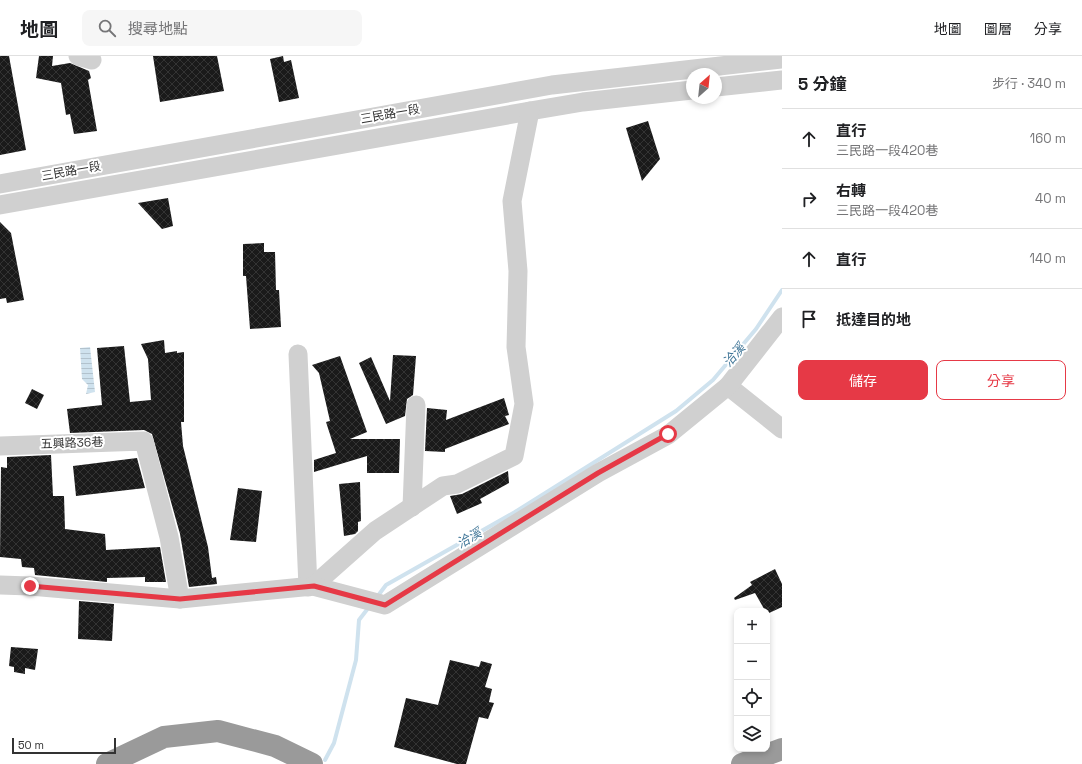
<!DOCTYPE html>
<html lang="zh-TW">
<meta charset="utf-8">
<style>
:root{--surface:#fff;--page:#f6f6f6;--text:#202124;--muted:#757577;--line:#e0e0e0;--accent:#e63946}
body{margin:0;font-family:"Space Grotesk","Noto Sans TC",sans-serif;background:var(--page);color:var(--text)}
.controls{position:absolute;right:12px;bottom:12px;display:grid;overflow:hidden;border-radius:8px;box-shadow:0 2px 6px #0003}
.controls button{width:36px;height:36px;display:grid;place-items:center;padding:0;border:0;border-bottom:1px solid var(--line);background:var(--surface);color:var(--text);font:20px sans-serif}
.compass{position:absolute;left:686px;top:12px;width:36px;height:36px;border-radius:50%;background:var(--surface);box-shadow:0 2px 6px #0003;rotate:27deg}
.scale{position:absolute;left:12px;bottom:10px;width:104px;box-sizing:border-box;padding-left:4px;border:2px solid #333;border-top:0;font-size:11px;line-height:14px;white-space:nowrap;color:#333;-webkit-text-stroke:3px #fff;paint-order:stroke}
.stop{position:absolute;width:12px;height:12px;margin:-9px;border:3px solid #e63946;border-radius:50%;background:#fff}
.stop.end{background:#e63946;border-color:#fff;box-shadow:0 1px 4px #0008}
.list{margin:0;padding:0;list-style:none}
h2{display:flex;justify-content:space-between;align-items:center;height:52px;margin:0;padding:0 16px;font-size:17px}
h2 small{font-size:13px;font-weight:400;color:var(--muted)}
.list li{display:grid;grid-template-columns:26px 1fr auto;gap:12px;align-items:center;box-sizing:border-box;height:60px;padding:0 16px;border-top:1px solid var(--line)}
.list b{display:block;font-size:15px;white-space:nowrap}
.list p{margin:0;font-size:13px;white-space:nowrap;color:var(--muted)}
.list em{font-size:13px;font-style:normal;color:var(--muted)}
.actions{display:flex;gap:8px;padding:12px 16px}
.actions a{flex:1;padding:9px 0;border:1px solid var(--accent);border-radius:8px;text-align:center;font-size:14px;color:var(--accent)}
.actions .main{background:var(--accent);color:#fff}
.icon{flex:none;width:22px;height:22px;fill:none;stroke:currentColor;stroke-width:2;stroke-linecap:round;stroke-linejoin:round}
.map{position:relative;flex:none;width:782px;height:708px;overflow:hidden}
header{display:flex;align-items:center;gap:24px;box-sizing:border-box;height:56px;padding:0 20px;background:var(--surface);border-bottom:1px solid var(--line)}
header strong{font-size:19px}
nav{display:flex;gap:22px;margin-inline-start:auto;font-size:14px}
.search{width:280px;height:36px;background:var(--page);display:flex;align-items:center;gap:10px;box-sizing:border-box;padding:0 14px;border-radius:8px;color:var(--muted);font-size:15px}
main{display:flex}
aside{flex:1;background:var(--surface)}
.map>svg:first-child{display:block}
.water{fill:url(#water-rules)}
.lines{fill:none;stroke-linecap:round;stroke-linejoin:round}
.stream{stroke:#cfe2ee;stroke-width:4}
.building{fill:url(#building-cross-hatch)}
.minor{stroke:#d0d0d0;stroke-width:19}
.highway{stroke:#9a9a9a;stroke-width:22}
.route{stroke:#e63946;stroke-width:5}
.labels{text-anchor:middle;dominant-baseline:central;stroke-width:4;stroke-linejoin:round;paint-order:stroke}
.street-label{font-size:12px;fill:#333;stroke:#fff}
.water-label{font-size:13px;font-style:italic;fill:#3f7597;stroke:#fff}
</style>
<header>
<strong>地圖</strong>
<div class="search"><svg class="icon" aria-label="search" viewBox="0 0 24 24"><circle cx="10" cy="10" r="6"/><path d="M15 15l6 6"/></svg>搜尋地點</div>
<nav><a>地圖</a><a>圖層</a><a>分享</a></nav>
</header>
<main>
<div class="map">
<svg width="782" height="708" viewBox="0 0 782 708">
<defs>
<pattern id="water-rules" width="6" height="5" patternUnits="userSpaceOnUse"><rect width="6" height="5" fill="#cfe2ee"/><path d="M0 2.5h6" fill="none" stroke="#b2c2cd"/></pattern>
<pattern id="building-cross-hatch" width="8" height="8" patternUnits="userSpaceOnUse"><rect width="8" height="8" fill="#1a1a1a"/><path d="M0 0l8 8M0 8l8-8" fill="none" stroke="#333"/></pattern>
</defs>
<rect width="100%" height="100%" fill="#fff"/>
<!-- water -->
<polygon class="water" points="90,291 95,336 86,338 88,329 82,323 80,292"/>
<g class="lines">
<!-- stream -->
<g class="stream">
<polyline points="377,541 386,529 515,456 676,355 713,324 756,273 782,234"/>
<polyline points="325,704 334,687 356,604 359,564 369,551"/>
</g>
</g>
<!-- building -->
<g class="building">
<polygon points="0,0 9,0 26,94 0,99"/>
<polygon points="39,0 53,0 52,10 70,7 89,15 91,22 88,24 97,75 74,78 70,58 66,59 61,27 36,22"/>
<polygon points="153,0 217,0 224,35 160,46"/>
<polygon points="283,0 284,6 291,4 299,42 279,46 270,3"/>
<polygon points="648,65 660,103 642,125 626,72"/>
<polygon points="168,142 173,170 162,173 138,147"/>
<polygon points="0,166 11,177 24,244 7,247 6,242 0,243"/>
<polygon points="264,187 264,196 275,196 276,234 279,234 281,271 250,273 246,220 243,220 243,188"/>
<polygon points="164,284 165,297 177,295 177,297 184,296 184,366 181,366 183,390 208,491 212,522 216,521 217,528 189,531 180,478 152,378 144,374 70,377 67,353 102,349 97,292 124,290 130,346 151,344 148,303 141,288"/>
<polygon points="393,299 416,300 413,339 407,343 405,360 386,368 359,307 371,301 390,345"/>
<polygon points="340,300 367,376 350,383 400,383 399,417 367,417 367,400 314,416 314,404 336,397 326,366 330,365 319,317 312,309"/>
<polygon points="32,333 44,339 37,353 25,347"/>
<polygon points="504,342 509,359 505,360 509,368 445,393 445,396 425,395 427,352 447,354 446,364"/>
<polygon points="51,399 53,440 64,440 65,473 105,478 106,494 160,491 166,526 145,526 145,521 107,522 107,526 35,519 34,512 22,511 21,503 0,501 1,411 7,412 7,401"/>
<polygon points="137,402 145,432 76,440 73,410"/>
<polygon points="508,415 509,427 480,443 482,447 457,458 450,440 462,438"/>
<polygon points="360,426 361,465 358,466 358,475 355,478 344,480 339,428"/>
<polygon points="238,432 262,435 256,486 230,484"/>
<polygon points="775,513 782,528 782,551 767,558 755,537 735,544 734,542 752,529 750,526"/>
<polygon points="79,545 114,548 112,585 78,583"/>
<polygon points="11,591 38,593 35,614 25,612 25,618 14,616 14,611 9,610"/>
<polygon points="450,604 479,611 481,605 492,608 485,631 492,633 489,646 494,647 488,663 479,661 466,708 457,708 394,691 406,642 438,649"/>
</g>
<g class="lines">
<!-- minor -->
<g class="minor">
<polyline points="78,0 92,4"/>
<polyline points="716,31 782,24"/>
<polyline points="0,128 552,29 782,3"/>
<polyline points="0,149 530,55 583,46 692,34"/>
<polyline points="298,298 308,531"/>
<polyline points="728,330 782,373"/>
<polyline points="0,390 144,385 169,481 180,543"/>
<polyline points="412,451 416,349"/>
<polyline points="0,529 30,530 180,543 313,530 375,475 443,430 457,428 514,400 524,348 516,291 518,215 512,145 530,55"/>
<polyline points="313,530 385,549 598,417 668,379 728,330 782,261"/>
</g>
<!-- highway -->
<g class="highway">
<polyline points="107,708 164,681 218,675 275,690 312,708"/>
<polyline points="742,708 782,693"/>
</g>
</g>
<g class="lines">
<!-- route -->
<polyline class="route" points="30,530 180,543 314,530 385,549 598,417 668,378"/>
</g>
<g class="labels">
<!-- street labels -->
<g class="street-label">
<text transform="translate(390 58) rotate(-10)">三民路一段</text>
<text transform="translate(71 115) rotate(-10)">三民路一段</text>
<text transform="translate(72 387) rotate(-2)">五興路36巷</text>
</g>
<!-- water labels -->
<g class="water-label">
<text transform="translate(734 299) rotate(-50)">洽溪</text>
<text transform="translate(469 482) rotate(-30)">洽溪</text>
</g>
</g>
</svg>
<div class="controls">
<button>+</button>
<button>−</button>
<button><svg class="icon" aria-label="locate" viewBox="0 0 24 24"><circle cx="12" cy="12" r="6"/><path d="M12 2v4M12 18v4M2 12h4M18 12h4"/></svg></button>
<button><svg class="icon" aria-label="layers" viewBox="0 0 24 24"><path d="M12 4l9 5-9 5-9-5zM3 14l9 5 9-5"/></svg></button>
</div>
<svg class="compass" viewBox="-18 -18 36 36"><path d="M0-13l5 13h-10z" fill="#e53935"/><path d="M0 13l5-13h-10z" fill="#757577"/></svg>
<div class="scale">50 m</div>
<div class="stop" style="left:668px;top:378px"></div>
<div class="stop end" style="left:30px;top:530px"></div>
</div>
<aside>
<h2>5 分鐘<small>步行 · 340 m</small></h2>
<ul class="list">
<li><svg class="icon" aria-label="ahead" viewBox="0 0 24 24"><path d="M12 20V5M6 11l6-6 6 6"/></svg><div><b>直行</b><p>三民路一段420巷</p></div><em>160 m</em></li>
<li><svg class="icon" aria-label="right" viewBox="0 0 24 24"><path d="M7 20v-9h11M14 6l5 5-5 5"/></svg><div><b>右轉</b><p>三民路一段420巷</p></div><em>40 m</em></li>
<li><svg class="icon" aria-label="ahead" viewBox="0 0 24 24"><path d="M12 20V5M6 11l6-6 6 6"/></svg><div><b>直行</b></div><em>140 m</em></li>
<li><svg class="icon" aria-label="arrive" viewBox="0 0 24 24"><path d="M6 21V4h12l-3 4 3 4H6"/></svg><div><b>抵達目的地</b></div></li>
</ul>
<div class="actions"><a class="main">儲存</a><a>分享</a></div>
</aside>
</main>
